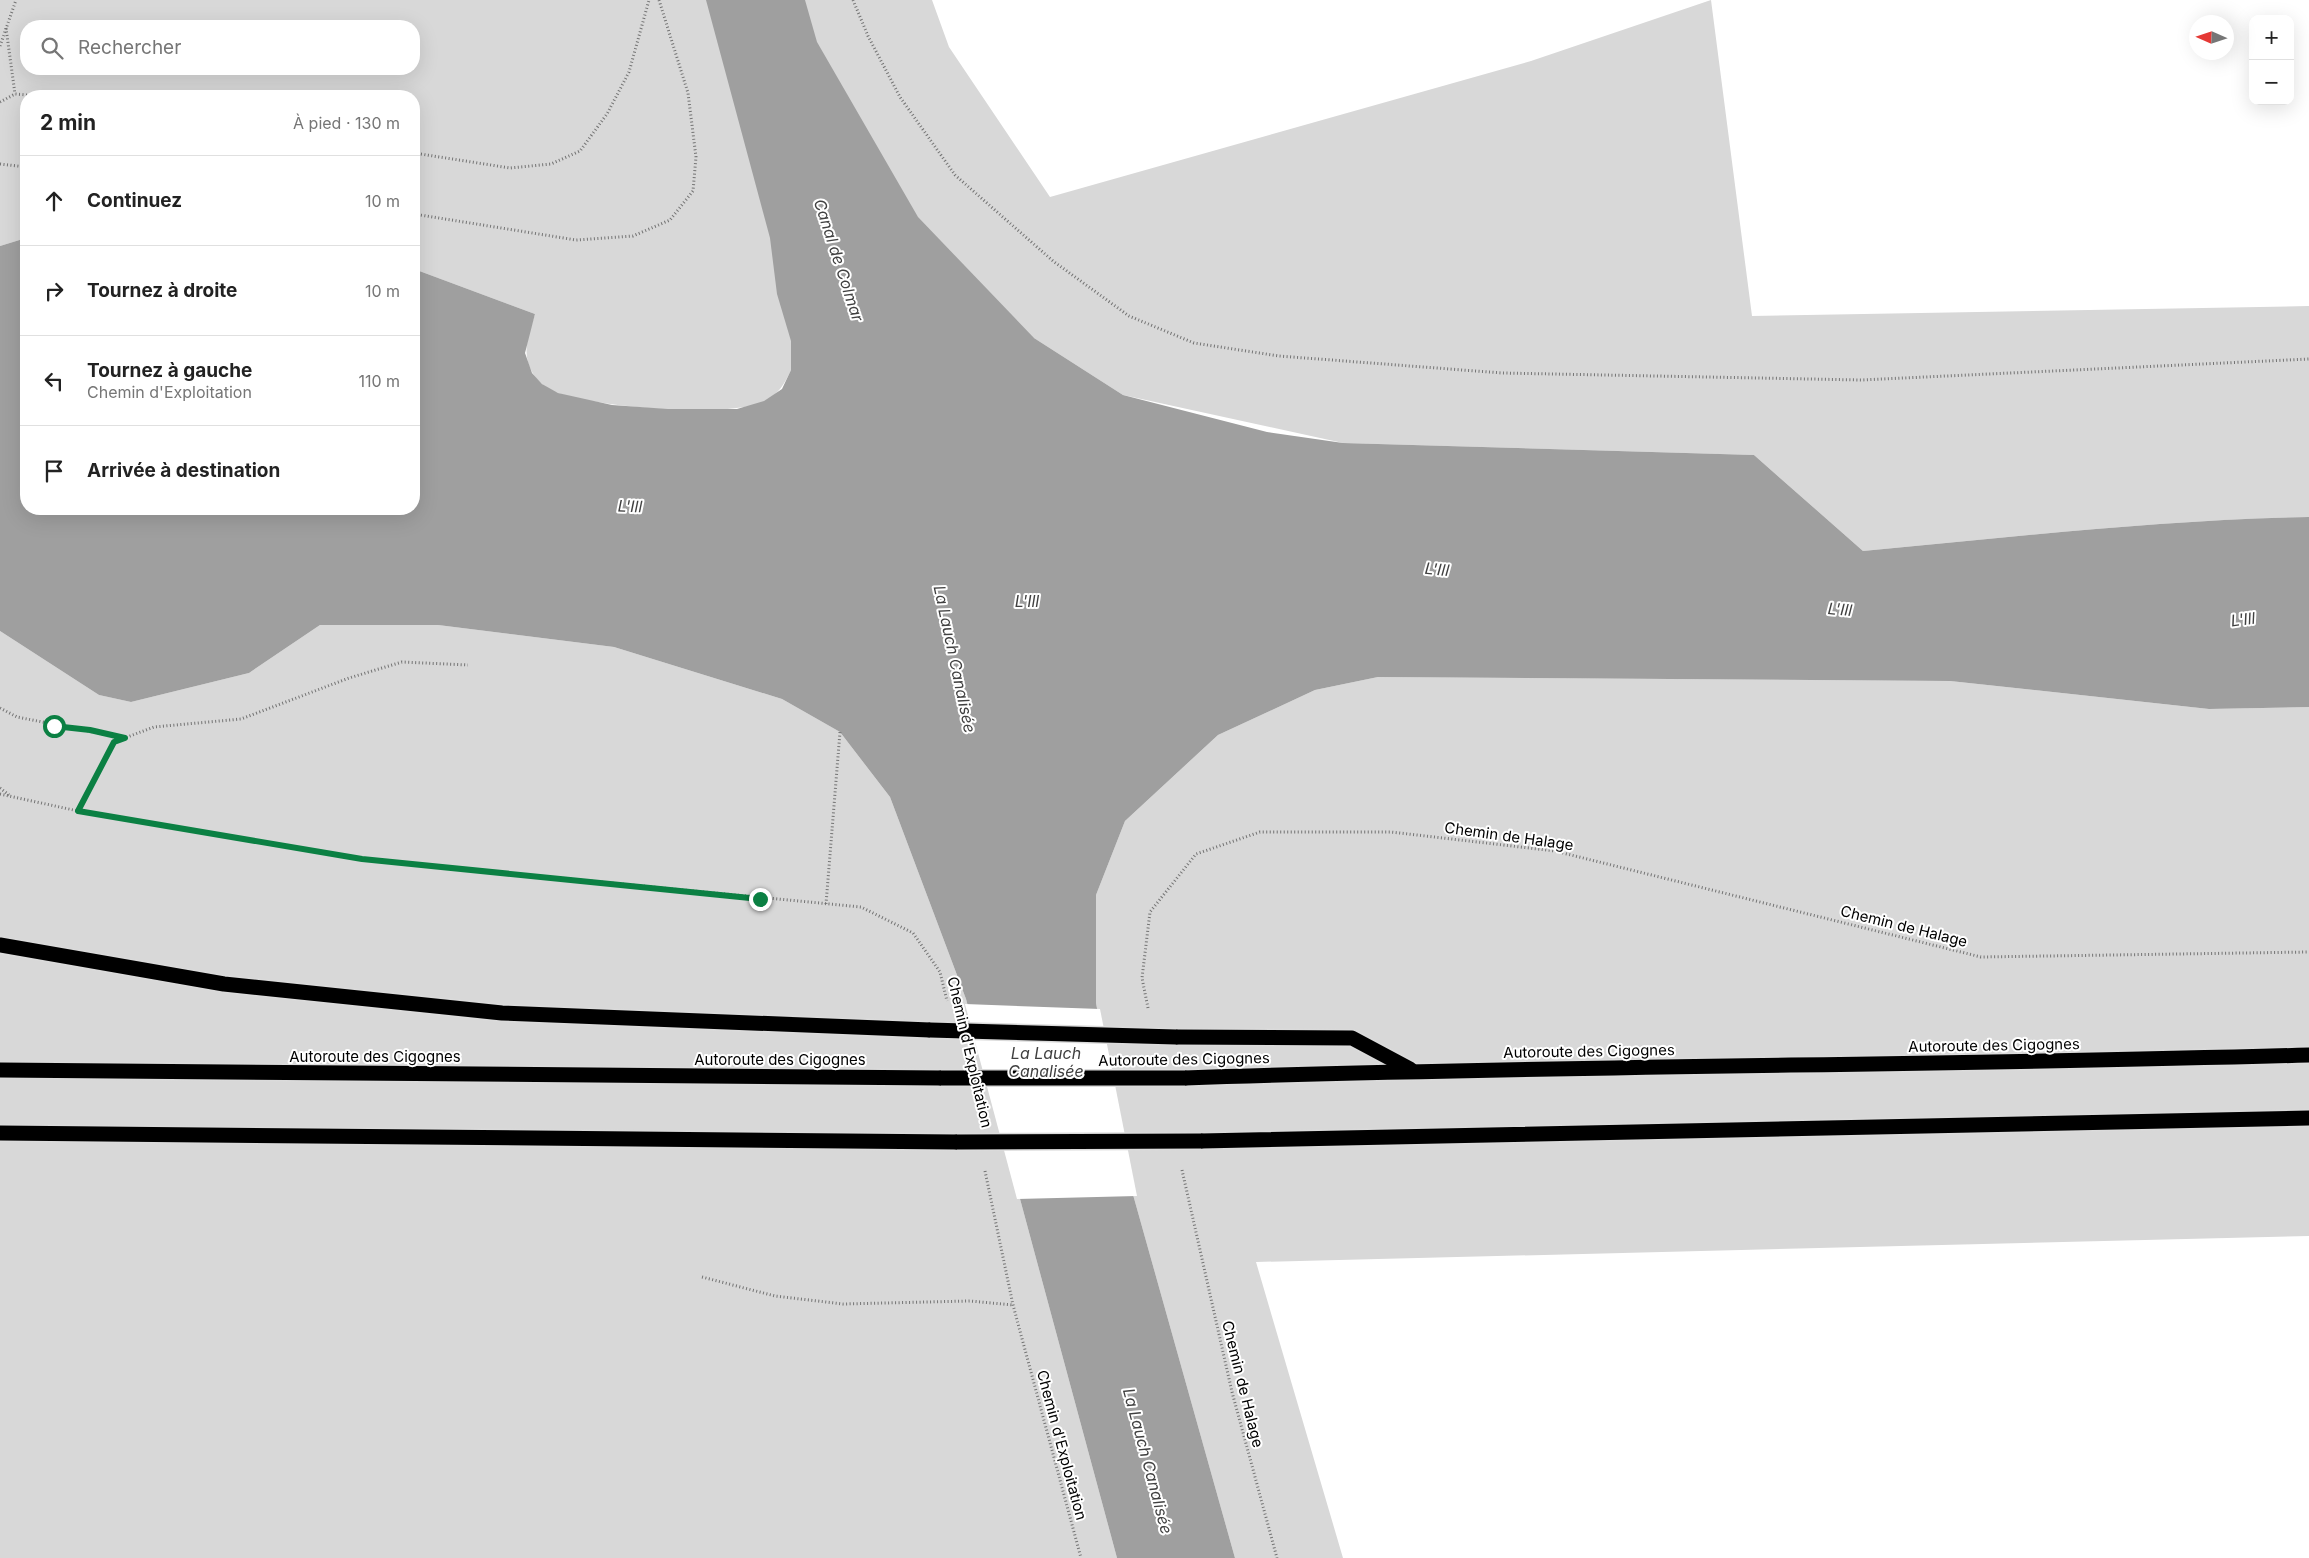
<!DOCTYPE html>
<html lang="fr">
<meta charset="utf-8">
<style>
:root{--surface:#fff;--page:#f2f2f2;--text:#222;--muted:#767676;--line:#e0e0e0}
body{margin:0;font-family:Inter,sans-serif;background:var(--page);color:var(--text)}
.controls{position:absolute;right:15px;top:15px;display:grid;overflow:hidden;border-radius:10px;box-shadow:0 5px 20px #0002}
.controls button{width:45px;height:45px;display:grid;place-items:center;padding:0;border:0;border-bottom:1px solid var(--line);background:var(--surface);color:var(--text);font:25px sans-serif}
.compass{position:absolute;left:2189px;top:15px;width:45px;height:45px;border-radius:50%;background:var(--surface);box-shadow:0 5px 20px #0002;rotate:273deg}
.stop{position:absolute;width:15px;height:15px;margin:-11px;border:4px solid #0b8043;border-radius:50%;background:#fff}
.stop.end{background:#0b8043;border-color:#fff;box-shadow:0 1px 5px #0008}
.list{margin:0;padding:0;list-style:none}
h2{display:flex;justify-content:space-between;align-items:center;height:65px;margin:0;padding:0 20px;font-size:21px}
h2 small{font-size:16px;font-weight:400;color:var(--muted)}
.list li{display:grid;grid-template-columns:32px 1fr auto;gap:15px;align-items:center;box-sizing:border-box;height:90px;padding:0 20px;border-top:1px solid var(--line)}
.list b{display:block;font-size:19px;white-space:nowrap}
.list p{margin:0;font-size:16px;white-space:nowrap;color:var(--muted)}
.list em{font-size:16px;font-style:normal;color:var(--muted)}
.icon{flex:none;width:28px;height:28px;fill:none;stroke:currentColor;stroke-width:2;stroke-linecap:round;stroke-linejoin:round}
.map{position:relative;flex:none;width:2309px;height:1558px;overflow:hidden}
.search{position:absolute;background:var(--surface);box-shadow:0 5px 20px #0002;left:20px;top:20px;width:400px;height:55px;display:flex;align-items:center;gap:12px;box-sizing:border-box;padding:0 18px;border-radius:20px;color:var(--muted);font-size:19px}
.panel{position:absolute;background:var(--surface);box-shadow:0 5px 20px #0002;left:20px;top:90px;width:400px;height:425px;border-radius:20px}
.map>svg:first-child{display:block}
.green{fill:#d8d8d8;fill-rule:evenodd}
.water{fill:#9f9f9f}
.pier{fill:#fff}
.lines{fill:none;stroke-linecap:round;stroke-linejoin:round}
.motorway-casing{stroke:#dbdbdb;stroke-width:18}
.path{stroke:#737373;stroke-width:3;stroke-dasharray:1 2.5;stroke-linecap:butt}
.motorway{stroke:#000;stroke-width:15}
.motorway-bridge-casing{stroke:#dbdbdb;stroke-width:18;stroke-linecap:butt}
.motorway-bridge{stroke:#000;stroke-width:15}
.route{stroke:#0b8043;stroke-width:6}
.labels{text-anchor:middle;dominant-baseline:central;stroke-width:4;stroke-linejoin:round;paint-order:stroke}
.street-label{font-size:15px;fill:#000;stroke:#fff}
.water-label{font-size:16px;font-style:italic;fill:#404040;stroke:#fff}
</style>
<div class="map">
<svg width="2309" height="1558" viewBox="0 0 2309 1558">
<rect width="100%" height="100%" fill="#fff"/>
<!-- green -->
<g class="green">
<path d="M 0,0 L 932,0 L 949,47 L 1050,197 L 1531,61 L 1711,0 L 1752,316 L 2309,306 L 2309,517 C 2160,520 2011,537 1863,551 L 1754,455 L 1343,443 L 1123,395 L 1034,338 L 791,370 C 784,385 779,393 765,401 C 729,419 597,407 558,393 C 548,390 538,382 532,372 C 521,352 529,335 535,314 L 414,269 L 414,96 L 26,96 L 26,238 L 0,246 ZM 26,26 L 414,26 L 414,69 L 26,69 Z"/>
<polygon points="320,625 438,625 614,647 782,699 840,732 890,797 966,999 1117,1558 0,1558 0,631 99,695 131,702 249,673"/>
<polygon points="1378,677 1950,681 2209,709 2309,707 2309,1236 1256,1262 1343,1558 1235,1558 1132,1191 1096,1003 1096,895 1125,821 1218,735 1315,690"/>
</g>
<!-- water -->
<path class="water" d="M 706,0 L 805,0 L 817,42 L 918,217 L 1034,338 L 1123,395 L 1267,432 L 1343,443 L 1754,455 L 1863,551 C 2012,537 2160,520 2309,517 L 2309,707 L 2209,709 L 1950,681 L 1378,677 L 1315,690 L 1218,735 L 1125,821 L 1096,895 L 1096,1003 L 1132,1191 L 1235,1558 L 1117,1558 L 966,999 L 890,797 L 840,732 L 782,699 L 614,647 L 438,625 L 320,625 L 249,673 L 131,702 L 99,695 L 0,631 L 0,246 L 26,238 L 26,509 L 414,509 L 414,269 L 535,314 L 525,353 L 532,373 L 542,384 L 558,393 L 612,405 L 668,409 L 737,409 L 764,401 L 782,389 L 791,370 L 791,341 L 777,294 L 770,238 Z"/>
<!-- pier -->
<polygon class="pier" points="965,1004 1100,1009 1137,1196 1017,1199"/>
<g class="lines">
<!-- motorway casing -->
<g class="motorway-casing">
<g id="motorway">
<polyline points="0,945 224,984 502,1013 930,1030"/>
<polyline points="1176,1037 1352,1038 1410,1069"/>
<polyline points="0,1070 941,1078"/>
<path d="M 1185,1078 C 1560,1065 1934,1066 2309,1055"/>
<polyline points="0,1133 957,1142"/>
<polyline points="1201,1141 2309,1118"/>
</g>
</g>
<!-- path -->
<g class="path">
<polyline points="853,0 868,36 900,97 955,175 1053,261 1129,316 1194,343 1279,356 1502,373 1861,380 2309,359"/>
<polyline points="6,28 15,94"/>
<polyline points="0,46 16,0"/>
<polyline points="0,102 15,94 40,96"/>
<polyline points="414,153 510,168 551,164 580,151 607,114 629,72 649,0"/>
<polyline points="0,164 26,167"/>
<polyline points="414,214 576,240 633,236 670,220 693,191 696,157 688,93 659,0"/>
<polyline points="0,708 17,717 124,738"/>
<polyline points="0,788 9,795"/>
<polyline points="0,794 78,811 362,859 861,907 913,933 940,972 947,1001"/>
<polyline points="78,811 114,742 154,727 241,719 349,678 402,662 468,665"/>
<polyline points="826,904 840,732"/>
<polyline points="1148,1008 1142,978 1150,912 1196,854 1260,832 1391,832 1555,851 1981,957 2309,952"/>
<polyline points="1182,1170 1232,1392 1277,1558"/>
<polyline points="985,1171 1013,1305 1081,1558"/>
<polyline points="702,1277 775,1296 843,1304 970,1301 1013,1305"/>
</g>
<!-- motorway -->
<use href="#motorway" class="motorway"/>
<!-- motorway-bridge casing -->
<g class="motorway-bridge-casing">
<g id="motorway-bridge">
<polyline points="930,1030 1176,1037"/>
<polyline points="941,1078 1185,1078"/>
<polyline points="957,1142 1201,1141"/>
</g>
</g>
<!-- motorway-bridge -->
<use href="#motorway-bridge" class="motorway-bridge"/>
</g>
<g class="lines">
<!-- route -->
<polyline class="route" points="54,726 90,730 125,738 114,742 78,811 362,859 760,899"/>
</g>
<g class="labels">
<!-- street labels -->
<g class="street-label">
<text transform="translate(1509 836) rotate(8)">Chemin de Halage</text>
<text transform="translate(1904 926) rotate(14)">Chemin de Halage</text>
<text transform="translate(1994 1045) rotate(-1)">Autoroute des Cigognes</text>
<text transform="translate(1589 1051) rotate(-1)">Autoroute des Cigognes</text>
<text transform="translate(970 1052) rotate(77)">Chemin d'Exploitation</text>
<text x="375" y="1056">Autoroute des Cigognes</text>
<text x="780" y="1059">Autoroute des Cigognes</text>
<text transform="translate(1184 1059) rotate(-1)">Autoroute des Cigognes</text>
<text transform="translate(1243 1384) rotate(76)">Chemin de Halage</text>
<text transform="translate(1062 1445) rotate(75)">Chemin d'Exploitation</text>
</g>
<!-- water labels -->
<g class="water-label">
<text transform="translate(839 260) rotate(72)">Canal de Colmar</text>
<text transform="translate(630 506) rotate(2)">L'Ill</text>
<text transform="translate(1437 569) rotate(6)">L'Ill</text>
<text x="1027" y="601">L'Ill</text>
<text transform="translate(1840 609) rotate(5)">L'Ill</text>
<text transform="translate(2243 619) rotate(-7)">L'Ill</text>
<text transform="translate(955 659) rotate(78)">La Lauch Canalisée</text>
<text x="1046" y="1053">La Lauch<tspan x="1046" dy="18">Canalisée</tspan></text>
<text transform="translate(1148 1461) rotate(75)">La Lauch Canalisée</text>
</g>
</g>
</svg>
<div class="controls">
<button>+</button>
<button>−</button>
</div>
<svg class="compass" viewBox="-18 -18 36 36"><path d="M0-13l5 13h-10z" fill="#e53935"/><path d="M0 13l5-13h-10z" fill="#767676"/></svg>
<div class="stop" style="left:54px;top:726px"></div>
<div class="stop end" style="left:760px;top:899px"></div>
<div class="search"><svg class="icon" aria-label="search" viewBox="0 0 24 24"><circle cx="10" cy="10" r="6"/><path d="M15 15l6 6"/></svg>Rechercher</div>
<section class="panel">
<h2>2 min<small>À pied · 130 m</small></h2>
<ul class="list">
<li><svg class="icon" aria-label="ahead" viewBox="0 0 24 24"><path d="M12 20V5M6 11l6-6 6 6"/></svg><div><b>Continuez</b></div><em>10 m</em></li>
<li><svg class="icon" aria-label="right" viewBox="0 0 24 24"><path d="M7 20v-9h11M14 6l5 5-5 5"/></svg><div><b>Tournez à droite</b></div><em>10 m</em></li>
<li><svg class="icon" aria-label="left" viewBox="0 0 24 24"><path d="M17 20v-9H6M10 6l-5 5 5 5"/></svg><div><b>Tournez à gauche</b><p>Chemin d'Exploitation</p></div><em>110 m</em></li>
<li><svg class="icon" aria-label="arrive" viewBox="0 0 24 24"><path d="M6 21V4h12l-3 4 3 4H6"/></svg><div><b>Arrivée à destination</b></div></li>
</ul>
</section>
</div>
